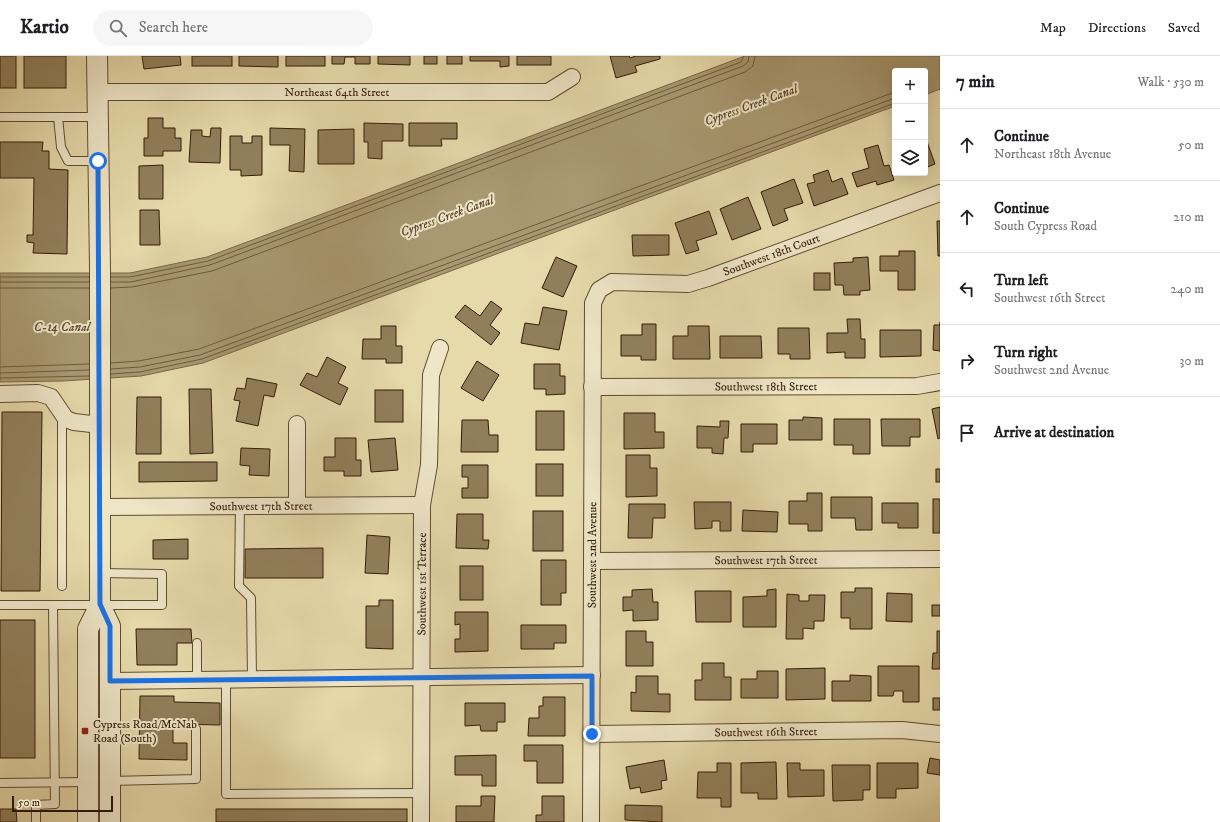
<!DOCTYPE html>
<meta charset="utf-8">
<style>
:root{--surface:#fff;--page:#f6f6f6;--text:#202124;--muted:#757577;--line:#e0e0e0}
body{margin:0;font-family:"IM FELL DW Pica",serif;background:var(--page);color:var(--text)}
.controls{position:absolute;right:12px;top:12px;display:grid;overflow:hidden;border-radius:4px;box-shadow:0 4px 16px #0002}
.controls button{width:36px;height:36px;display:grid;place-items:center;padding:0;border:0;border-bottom:1px solid var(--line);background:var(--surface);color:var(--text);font:20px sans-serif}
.scale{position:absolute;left:12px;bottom:10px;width:101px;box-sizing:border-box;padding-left:4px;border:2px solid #341d06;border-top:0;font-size:11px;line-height:14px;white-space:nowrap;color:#341d06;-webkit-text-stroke:3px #efe6c8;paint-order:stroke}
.stop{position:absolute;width:12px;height:12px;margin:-9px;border:3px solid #1a73e8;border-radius:50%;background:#fff}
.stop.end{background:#1a73e8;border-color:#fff;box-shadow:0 1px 4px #0008}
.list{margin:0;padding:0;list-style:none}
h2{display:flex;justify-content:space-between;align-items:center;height:52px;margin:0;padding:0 16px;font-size:17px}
h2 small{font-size:13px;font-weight:400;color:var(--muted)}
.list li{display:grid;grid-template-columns:26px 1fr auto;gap:12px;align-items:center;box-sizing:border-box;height:72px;padding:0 16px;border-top:1px solid var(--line)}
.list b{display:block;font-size:15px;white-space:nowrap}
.list p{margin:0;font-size:13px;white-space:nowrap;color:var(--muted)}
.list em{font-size:13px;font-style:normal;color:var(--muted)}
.icon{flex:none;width:22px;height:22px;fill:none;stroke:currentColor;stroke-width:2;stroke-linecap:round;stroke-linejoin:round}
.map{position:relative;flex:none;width:940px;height:766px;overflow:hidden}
header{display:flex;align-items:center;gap:24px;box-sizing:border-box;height:56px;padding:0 20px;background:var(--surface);border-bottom:1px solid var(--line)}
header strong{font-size:19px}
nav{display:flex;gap:22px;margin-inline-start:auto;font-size:14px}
.search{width:280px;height:36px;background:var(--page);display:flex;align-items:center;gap:10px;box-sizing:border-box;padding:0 14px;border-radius:22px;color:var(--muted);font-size:15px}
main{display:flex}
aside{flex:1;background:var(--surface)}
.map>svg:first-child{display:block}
.water{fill:#a99972;stroke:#7a6747}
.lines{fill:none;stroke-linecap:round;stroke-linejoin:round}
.shore{stroke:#6e5b3c;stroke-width:1}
.building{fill:#917f5b;stroke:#341d06}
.service-casing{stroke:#604c2f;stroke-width:10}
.minor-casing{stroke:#604c2f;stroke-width:18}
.tertiary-casing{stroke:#604c2f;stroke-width:22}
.service{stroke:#efe6c8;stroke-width:8}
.minor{stroke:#efe6c8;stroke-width:16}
.tertiary{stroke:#efe6c8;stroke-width:20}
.route{stroke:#1a73e8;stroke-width:5}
.poi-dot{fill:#8f2418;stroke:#efe6c8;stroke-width:1.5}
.labels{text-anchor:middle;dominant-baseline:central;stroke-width:4;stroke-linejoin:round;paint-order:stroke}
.street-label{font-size:12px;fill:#341d06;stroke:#efe6c8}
.poi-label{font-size:12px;fill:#341d06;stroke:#efe6c8;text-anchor:start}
.water-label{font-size:13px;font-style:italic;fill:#5d482c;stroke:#efe6c8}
</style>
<header>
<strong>Kartio</strong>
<div class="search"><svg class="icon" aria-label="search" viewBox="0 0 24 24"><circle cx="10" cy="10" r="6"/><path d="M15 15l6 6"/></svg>Search here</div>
<nav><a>Map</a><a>Directions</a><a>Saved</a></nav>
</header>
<main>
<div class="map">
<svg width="940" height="766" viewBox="0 0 940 766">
<rect width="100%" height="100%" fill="#e6d9aa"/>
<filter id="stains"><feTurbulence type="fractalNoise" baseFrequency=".005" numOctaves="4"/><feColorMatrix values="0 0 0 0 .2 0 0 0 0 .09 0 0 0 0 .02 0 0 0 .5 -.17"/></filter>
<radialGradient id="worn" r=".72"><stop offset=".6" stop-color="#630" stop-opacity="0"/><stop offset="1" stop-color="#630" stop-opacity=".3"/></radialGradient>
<!-- water -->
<polygon class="water" points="745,0 940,0 940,33 925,39 925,15 895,15 895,50 203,307 141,320 63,325 0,326 0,217 130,217 207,201"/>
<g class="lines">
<!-- shore -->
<g class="shore">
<polyline points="0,221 89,221"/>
<polyline points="111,221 130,221 208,205 741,6 744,0"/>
<polyline points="0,226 89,226"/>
<polyline points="111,226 131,226 210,209 743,10 748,6 749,0"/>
<polyline points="0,232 89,232"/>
<polyline points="111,232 132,231 212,215 745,16 753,10 755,0"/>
<polyline points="111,307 139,305 199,293 895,36"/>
<polyline points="0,311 89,308"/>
<polyline points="111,313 140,311 200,299 895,42"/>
<polyline points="0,317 89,314"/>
<polyline points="111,318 140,316 202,303 895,47"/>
<polyline points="0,322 89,320"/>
</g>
</g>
<!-- building -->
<g class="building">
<rect x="0" y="0" width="16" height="32"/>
<rect x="24" y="0" width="42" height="32"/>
<polygon points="142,0 180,0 181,9 144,13"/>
<rect x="192" y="0" width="40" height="10"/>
<polygon points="239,0 278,0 278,11 239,10"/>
<rect x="286" y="0" width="39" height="10"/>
<polygon points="332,0 370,0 370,8 355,8 355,1 345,1 344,8 332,8"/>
<polygon points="378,0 410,0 410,9 378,8"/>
<rect x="424" y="0" width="13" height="8"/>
<rect x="447" y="0" width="15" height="8"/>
<polygon points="470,0 509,0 509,10 500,11 500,5 470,5"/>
<rect x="517" y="0" width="34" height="9"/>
<polygon points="610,0 629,0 630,2 636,0 660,0 660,3 635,10 637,16 616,22"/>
<polygon points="148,62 163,62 163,72 175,72 175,82 181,82 181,95 163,95 163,100 144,100 144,82 148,82"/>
<polygon points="364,67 403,68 403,85 382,85 382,103 368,102 368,86 364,86"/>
<polygon points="409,67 457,67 457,83 441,83 442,90 409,90"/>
<polygon points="211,72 221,72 220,107 189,106 191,74 202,74 202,80 210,81"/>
<polygon points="270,72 305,73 304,116 289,115 290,89 270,89"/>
<polygon points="354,73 354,108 318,108 318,74"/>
<polygon points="230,80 242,80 242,87 252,87 252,80 262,80 262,119 241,120 241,114 230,114"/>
<polygon points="925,80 935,108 925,112"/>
<polygon points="0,86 43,86 42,95 49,95 49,113 68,114 67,198 33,197 34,187 27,186 27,179 33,179 34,122 0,122"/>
<polygon points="878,89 884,110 889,109 894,124 877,129 876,125 857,131 852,117 869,112 864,93"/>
<polygon points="163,109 163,143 139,143 139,110"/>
<polygon points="828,114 832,126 842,122 848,138 814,150 807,128 815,126 813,119"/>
<polygon points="794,123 803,147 784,153 788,164 773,170 761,136"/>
<polygon points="748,141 761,173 732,184 720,153"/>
<polygon points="140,154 159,154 160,189 140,189"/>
<polygon points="709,155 717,178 696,185 699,194 686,198 675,167"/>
<polygon points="937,165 940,165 940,200 938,200"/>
<polygon points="632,179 669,179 669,199 633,200"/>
<polygon points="899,195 915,195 915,234 898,234 898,215 880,215 880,200 899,200"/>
<polygon points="556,201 577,210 563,241 542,232"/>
<polygon points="868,201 870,234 860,235 860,239 844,239 843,229 835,229 834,207 853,206 853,202"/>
<rect x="814" y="217" width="16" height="17"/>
<polygon points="491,245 502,253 490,269 500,277 491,289 455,261 465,249 480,260"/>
<polygon points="543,251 567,255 559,294 521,287 525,267 539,269"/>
<polygon points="847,263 860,263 861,283 865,283 865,302 845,302 845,296 827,297 827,277 848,277"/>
<polygon points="940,266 940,295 933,294 934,269 940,269"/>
<polygon points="642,268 656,268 656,304 641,304 641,300 621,300 621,279 642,279"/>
<polygon points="381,270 396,270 396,290 402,290 402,307 386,307 386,303 362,303 363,283 381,283"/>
<polygon points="688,270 709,270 710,303 673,303 673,280 688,280"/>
<polygon points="778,272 809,272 810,303 790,303 790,298 778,298"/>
<polygon points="880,274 921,274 921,300 880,301"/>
<polygon points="720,280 761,280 762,302 720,302"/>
<polygon points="327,301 346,311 338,327 348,332 340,349 300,329 307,317 317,321"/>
<polygon points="477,305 499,319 483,345 461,332"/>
<polygon points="534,308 560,308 560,320 565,320 565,338 546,339 546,333 534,333"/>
<polygon points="247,322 277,328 274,341 264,339 258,370 236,365 240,345 234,344 237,332 245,333"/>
<polygon points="189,333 211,333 213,397 190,398"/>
<rect x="375" y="334" width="28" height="32"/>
<polygon points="137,341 161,341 161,398 136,398"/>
<polygon points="940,351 940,382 938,383 932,353"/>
<rect x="536" y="355" width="28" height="39"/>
<polygon points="2,356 42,356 40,535 1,535"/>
<polygon points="624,357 655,357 655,376 664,376 664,392 624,393"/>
<polygon points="803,361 822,362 822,384 789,384 789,364 803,364"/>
<polygon points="834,363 870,363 870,398 853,398 853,389 834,389"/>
<polygon points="881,363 920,363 920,381 910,381 910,390 882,390"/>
<polygon points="462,364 488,364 489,379 498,379 498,396 461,396"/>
<polygon points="720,365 729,365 728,382 724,382 723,398 712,397 712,392 697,392 697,370 720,371"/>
<polygon points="741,368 777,368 777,388 753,388 753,396 741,396"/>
<polygon points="335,382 356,382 356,404 361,404 361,420 344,420 344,415 324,415 324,401 335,401"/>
<polygon points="395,382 398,414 371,416 368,384"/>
<polygon points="241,392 270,393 269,420 249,419 250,410 240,409"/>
<polygon points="626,399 650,399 650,412 657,412 657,440 626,441"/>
<polygon points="139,406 217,406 217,425 139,426"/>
<rect x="536" y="408" width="27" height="32"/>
<polygon points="462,409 488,409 488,442 462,442 462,432 468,432 468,421 462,421"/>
<rect x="936" y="413" width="4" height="13"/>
<polygon points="807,437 822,437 822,475 808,475 808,468 789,468 789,445 807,445"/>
<polygon points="831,441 872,441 872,474 856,474 855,462 831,462"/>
<rect x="933" y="443" width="7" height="34"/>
<polygon points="694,446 731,446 731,475 720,475 720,465 712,465 712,472 695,473"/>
<polygon points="882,447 918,447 918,472 898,472 898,467 882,467"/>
<polygon points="629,448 665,448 665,462 653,462 652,482 628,482"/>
<polygon points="743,454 778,456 777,476 742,475"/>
<rect x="533" y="455" width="30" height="40"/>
<polygon points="457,458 483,458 483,484 489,484 488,493 456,492"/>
<polygon points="367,479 390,481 388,518 365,517"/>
<polygon points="188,483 188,503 153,503 153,484"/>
<polygon points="323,492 323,522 245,522 245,493"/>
<polygon points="541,504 566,504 566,537 561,537 561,549 541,549"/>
<rect x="460" y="510" width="23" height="34"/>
<polygon points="855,532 872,532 872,573 850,573 850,562 841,562 841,536 855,536"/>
<polygon points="652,533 653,546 658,546 658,564 633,565 633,554 623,555 623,541 632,541 632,534"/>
<polygon points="776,533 776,571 743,571 743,541 767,540 767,534"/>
<polygon points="695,535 731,535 731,566 696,566"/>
<polygon points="887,537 912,538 912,566 886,565"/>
<polygon points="787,538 799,539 799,545 809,545 809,539 825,539 824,565 814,565 814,573 803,572 803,583 786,583"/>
<polygon points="379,544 393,544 393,593 366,592 366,550 379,550"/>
<rect x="932" y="549" width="8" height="11"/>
<polygon points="455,556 488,556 488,595 455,596 455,583 460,583 460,568 455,569"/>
<rect x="0" y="564" width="35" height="138"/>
<polygon points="521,569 566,569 566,587 554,587 554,593 521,593"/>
<polygon points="136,573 191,573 192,587 177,587 177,609 137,609"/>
<polygon points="626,575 646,575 646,586 653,586 653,610 626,610"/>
<polygon points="937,575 940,575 940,613 932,613 933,597 937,597"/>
<polygon points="702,607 724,607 724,621 731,621 731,644 695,644 695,624 702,624"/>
<polygon points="878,610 919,610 919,646 903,646 903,635 894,635 893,640 878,640"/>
<polygon points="825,612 825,643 786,644 786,613"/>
<polygon points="757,615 778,615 778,642 741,642 741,623 757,623"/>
<polygon points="850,619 871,620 871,645 832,645 832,625 850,625"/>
<polygon points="636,620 658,620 658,638 670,638 670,656 631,655 631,636 636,637"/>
<polygon points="140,640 174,640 174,646 220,647 220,669 173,668 173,687 187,687 187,704 139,703"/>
<polygon points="543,641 565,641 565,680 528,680 529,662 539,662 539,650 543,650"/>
<rect x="933" y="642" width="7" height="12"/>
<polygon points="465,647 505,647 505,666 497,666 497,675 481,675 480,669 465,670"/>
<polygon points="524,689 563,689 563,727 537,727 537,705 524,705"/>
<polygon points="496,699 496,730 482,730 482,719 455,719 455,700"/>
<polygon points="930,702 940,704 940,719 927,717"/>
<polygon points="664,704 667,724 661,725 662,733 641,737 640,731 630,733 626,711"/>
<polygon points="776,706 777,743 758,743 758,737 741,737 741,707"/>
<polygon points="717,707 731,707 731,751 721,751 721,742 697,742 698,716 717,716"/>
<polygon points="787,707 800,707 800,714 824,714 824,740 788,741"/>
<polygon points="877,707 918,707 918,732 896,733 896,742 877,742"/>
<polygon points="832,709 870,709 870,734 863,734 863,744 833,745"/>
<polygon points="481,740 495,740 494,766 456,766 456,750 481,750"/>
<polygon points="542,740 564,740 564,766 536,766 536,759 542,759"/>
<polygon points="625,749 662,750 662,766 625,764"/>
<polygon points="0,753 16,753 17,766 0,766"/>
<rect x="216" y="753" width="191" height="13"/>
</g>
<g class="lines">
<!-- service casing -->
<g class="service-casing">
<g id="service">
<polyline points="0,61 97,61"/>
<polyline points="58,61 61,91 68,105 98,105"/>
<polyline points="62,360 62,530"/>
<polyline points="240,449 239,530 251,542 252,623"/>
<polyline points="0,549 162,549 162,518 100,517"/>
<polyline points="197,624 197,587"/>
<polyline points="226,624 226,738 421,737"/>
<polyline points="110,725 196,723 196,673"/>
<polyline points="0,727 88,726"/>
<polyline points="36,766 36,749 55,748 53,549"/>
</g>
</g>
<!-- minor casing -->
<g class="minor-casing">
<g id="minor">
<path id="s1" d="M 97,36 L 548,36 L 572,21"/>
<path id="s2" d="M 592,331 L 917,330 L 940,326"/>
<polyline points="0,338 38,337 51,341 66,363 74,366 100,369"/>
<polyline points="297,448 297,368"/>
<path id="s3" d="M 100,451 L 422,449"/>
<path id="s4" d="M 593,505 L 940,503"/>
<polyline points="110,625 592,619"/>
<path id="s5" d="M 592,678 L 902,674 L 940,678"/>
<path id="s6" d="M 421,766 L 422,449 L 429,409 L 431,319 L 440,292"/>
<path id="s7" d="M 591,766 L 593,247 L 599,234 L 612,226 L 688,228 L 708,222 L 940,137"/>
</g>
</g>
<!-- tertiary casing -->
<g class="tertiary-casing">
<g id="tertiary">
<polyline points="100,549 110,570 110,766"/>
<polyline points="88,766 88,573 100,549 100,213 97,0"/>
</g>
</g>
<!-- service -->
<use href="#service" class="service"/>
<!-- minor -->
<use href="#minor" class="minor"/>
<!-- tertiary -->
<use href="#tertiary" class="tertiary"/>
</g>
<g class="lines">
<!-- route -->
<polyline class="route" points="98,105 100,548 110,570 110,625 592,620 592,678"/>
</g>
<!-- markers -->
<rect class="poi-dot" x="81" y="671" width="8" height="8" rx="2"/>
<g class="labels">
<!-- street labels -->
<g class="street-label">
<text stroke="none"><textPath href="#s1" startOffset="240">Northeast 64th Street</textPath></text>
<text stroke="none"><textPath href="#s7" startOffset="713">Southwest 18th Court</textPath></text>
<text stroke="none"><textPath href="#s2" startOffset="174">Southwest 18th Street</textPath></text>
<text stroke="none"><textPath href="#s3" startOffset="161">Southwest 17th Street</textPath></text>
<text stroke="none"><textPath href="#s7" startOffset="267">Southwest 2nd Avenue</textPath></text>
<text stroke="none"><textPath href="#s4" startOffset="173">Southwest 17th Street</textPath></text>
<text stroke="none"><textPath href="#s6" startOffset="238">Southwest 1st Terrace</textPath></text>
<text stroke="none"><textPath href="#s5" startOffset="174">Southwest 16th Street</textPath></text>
</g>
<!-- poi labels -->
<g class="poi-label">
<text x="93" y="668">Cypress Road/McNab<tspan x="93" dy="14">Road (South)</tspan></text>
</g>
<!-- water labels -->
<g class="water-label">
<text transform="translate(751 49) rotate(-20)">Cypress Creek Canal</text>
<text transform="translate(447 160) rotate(-20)">Cypress Creek Canal</text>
<text x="62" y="271">C-14 Canal</text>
</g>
</g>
<rect width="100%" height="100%" filter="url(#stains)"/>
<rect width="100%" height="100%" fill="url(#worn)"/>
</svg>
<div class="controls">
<button>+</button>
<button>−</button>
<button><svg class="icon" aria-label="layers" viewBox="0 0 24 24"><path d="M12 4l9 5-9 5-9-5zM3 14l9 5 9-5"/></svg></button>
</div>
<div class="scale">50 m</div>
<div class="stop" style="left:98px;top:105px"></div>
<div class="stop end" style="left:592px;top:678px"></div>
</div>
<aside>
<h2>7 min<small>Walk · 530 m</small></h2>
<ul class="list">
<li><svg class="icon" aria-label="ahead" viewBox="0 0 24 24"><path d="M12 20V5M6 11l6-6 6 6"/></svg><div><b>Continue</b><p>Northeast 18th Avenue</p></div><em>50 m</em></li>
<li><svg class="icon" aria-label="ahead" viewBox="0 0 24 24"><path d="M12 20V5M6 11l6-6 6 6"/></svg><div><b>Continue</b><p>South Cypress Road</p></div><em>210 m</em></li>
<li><svg class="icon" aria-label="left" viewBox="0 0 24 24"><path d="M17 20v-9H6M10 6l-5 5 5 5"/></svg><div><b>Turn left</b><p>Southwest 16th Street</p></div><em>240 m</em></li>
<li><svg class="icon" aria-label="right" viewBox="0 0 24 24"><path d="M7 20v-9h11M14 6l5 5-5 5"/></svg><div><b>Turn right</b><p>Southwest 2nd Avenue</p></div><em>30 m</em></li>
<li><svg class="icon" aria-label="arrive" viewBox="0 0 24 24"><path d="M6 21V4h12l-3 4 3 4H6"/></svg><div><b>Arrive at destination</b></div></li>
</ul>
</aside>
</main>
